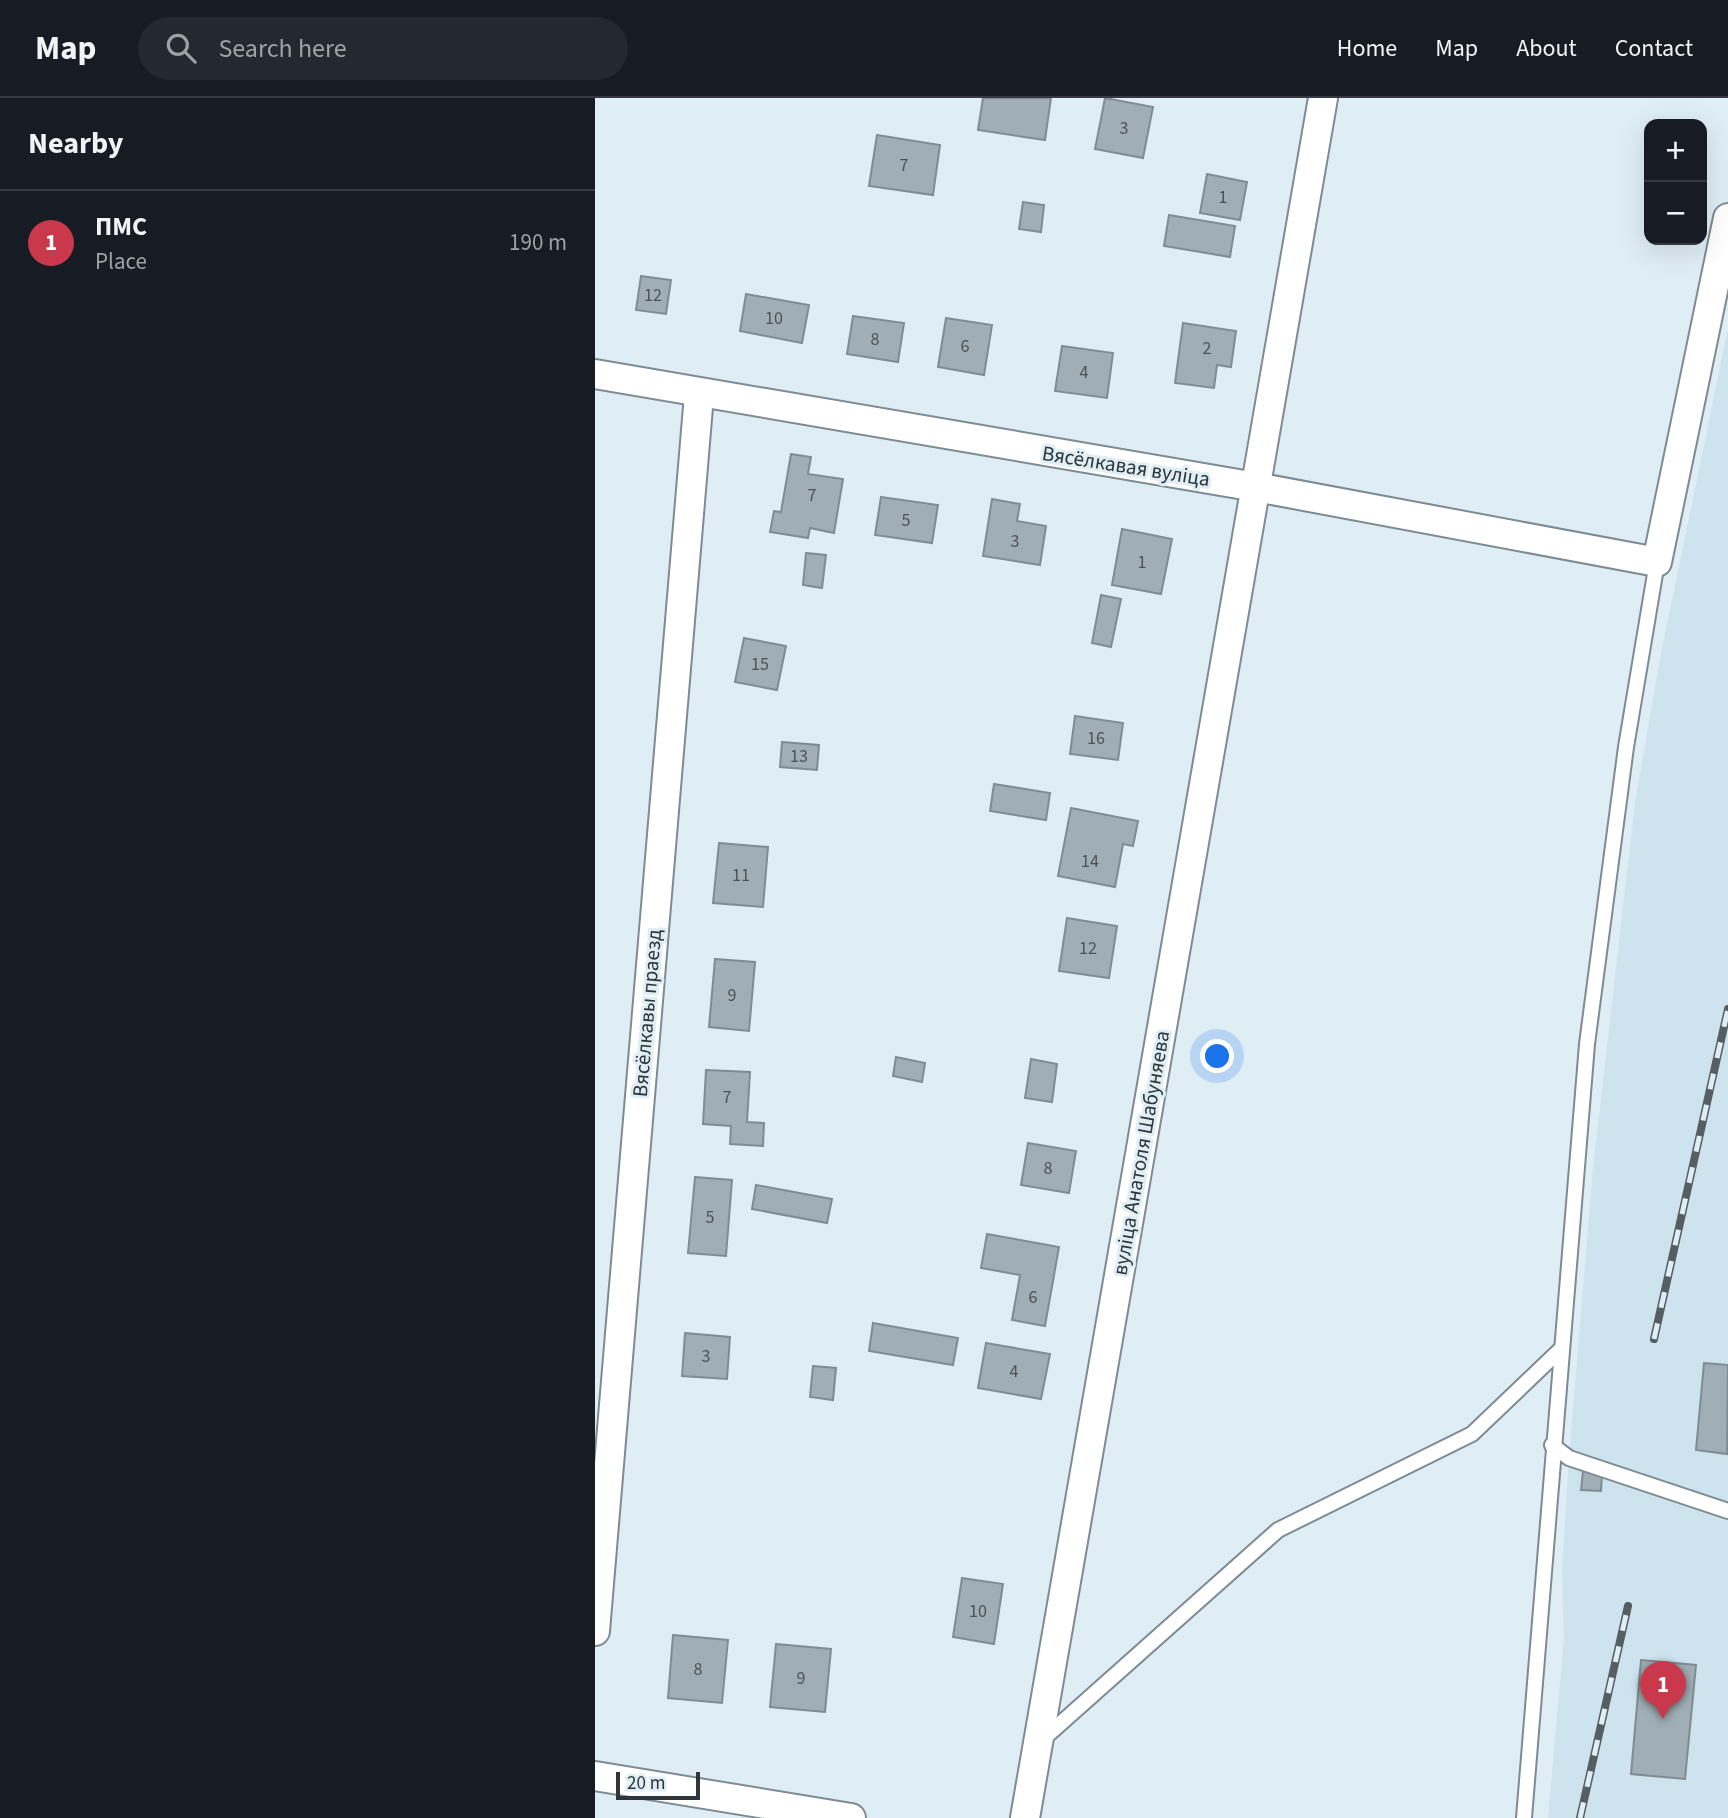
<!DOCTYPE html>
<meta charset="utf-8">
<style>
:root{--surface:#171b24;--page:#242831;--text:#f1f3f6;--muted:#9ea1a6;--line:#363941;--accent:#c9394b}
body{margin:0;font-family:"Source Sans 3",sans-serif;background:var(--page);color:var(--text)}
.controls{position:absolute;right:21px;top:21px;display:grid;overflow:hidden;border-radius:14px;box-shadow:0 7px 28px #0002}
.controls button{width:63px;height:63px;display:grid;place-items:center;padding:0;border:0;border-bottom:2px solid var(--line);background:var(--surface);color:var(--text);font:35px sans-serif}
.scale{position:absolute;left:21px;bottom:18px;width:84px;box-sizing:border-box;padding-left:7px;border:4px solid #2f3538;border-top:0;font-size:19px;line-height:24px;white-space:nowrap;color:#2f3538;-webkit-text-stroke:5px #dfedf5;paint-order:stroke}
.you{position:absolute;left:623px;top:959px;width:24px;height:24px;margin:-18px;border:5px solid #fff;border-radius:50%;background:#1a73e8;box-shadow:0 0 0 10px #1a73e833}
.badge{display:grid;place-items:center;width:46px;height:46px;border-radius:50%;background:var(--accent);color:#fff;font-size:23px;font-weight:700}
.pin{position:absolute;translate:-50% -58px;filter:drop-shadow(0 2px 4px #0008)}
.pin::after{content:'';position:absolute;top:37px;width:24px;height:21px;background:inherit;clip-path:polygon(0 0,100% 0,50% 100%)}
.list{margin:0;padding:0;list-style:none}
h2{display:flex;justify-content:space-between;align-items:center;height:91px;margin:0;padding:0 28px;font-size:30px}
h2 small{font-size:23px;font-weight:400;color:var(--muted)}
.list li{display:grid;grid-template-columns:46px 1fr auto;gap:21px;align-items:center;box-sizing:border-box;height:105px;padding:0 28px;border-top:2px solid var(--line)}
.list b{display:block;font-size:26px;white-space:nowrap}
.list p{margin:0;font-size:23px;white-space:nowrap;color:var(--muted)}
.list em{font-size:23px;font-style:normal;color:var(--muted)}
.icon{flex:none;width:38px;height:38px;fill:none;stroke:currentColor;stroke-width:2;stroke-linecap:round;stroke-linejoin:round}
.map{position:relative;flex:none;width:1133px;height:1720px;overflow:hidden}
header{display:flex;align-items:center;gap:42px;box-sizing:border-box;height:98px;padding:0 35px;background:var(--surface);border-bottom:2px solid var(--line)}
header strong{font-size:33px}
nav{display:flex;gap:38px;margin-inline-start:auto;font-size:24px}
.search{width:490px;height:63px;background:var(--page);display:flex;align-items:center;gap:18px;box-sizing:border-box;padding:0 24px;border-radius:38px;color:var(--muted);font-size:26px}
main{display:flex}
aside{flex:1;background:var(--surface)}
.map>svg:first-child{display:block}
.built{fill:#cde3ee}
.building{fill:#a0aeb5;stroke:#7f8d93;stroke-width:2}
.lines{fill:none;stroke-linecap:round;stroke-linejoin:round}
.service-casing{stroke:#7e8b92;stroke-width:18}
.minor-casing{stroke:#7e8b92;stroke-width:32}
.service{stroke:#fff;stroke-width:14}
.minor{stroke:#fff;stroke-width:28}
.rail-casing{stroke:#565e62;stroke-width:8}
.rail{stroke:#dfedf5;stroke-width:5;stroke-dasharray:16;stroke-linecap:butt}
.labels{text-anchor:middle;dominant-baseline:central;stroke-width:6;stroke-linejoin:round;paint-order:stroke}
.number-label{font-size:18px;fill:#4b5357}
.street-label{font-size:21px;fill:#2f3538;stroke:#dfedf5}
</style>
<header>
<strong>Map</strong>
<div class="search"><svg class="icon" aria-label="search" viewBox="0 0 24 24"><circle cx="10" cy="10" r="6"/><path d="M15 15l6 6"/></svg>Search here</div>
<nav><a>Home</a><a>Map</a><a>About</a><a>Contact</a></nav>
</header>
<main>
<aside>
<h2>Nearby<small></small></h2>
<ul class="list">
<li><span class="badge">1</span><div><b>ПМС</b><p>Place</p></div><em>190 m</em></li>
</ul>
</aside>
<div class="map">
<svg width="1133" height="1720" viewBox="0 0 1133 1720">
<rect width="100%" height="100%" fill="#dfedf5"/>
<!-- built -->
<polygon class="built" points="1133,231 1133,1720 953,1720 969,1540 967,1473 974,1360 998,1071 1040,705 1066,556"/>
<!-- building -->
<g class="building">
<polygon points="388,0 456,0 450,42 383,32"/>
<polygon points="510,0 558,9 548,60 500,51"/>
<polygon points="282,37 345,47 338,97 274,88"/>
<polygon points="612,76 652,84 645,122 605,115"/>
<polygon points="428,104 449,107 446,134 424,131"/>
<polygon points="574,117 640,128 635,159 569,148"/>
<polygon points="46,178 76,182 71,216 41,212"/>
<polygon points="151,196 214,207 207,245 145,233"/>
<polygon points="258,218 309,225 303,264 252,256"/>
<polygon points="351,220 397,227 389,277 343,269"/>
<polygon points="588,225 641,233 636,269 622,267 619,290 580,285"/>
<polygon points="467,248 518,255 512,300 460,293"/>
<polygon points="196,356 216,359 213,376 248,381 239,435 215,430 213,440 175,434 179,413 186,414"/>
<polygon points="286,399 343,407 337,445 280,437"/>
<polygon points="397,401 425,406 422,423 451,428 445,467 388,458"/>
<polygon points="527,431 577,441 566,496 517,487"/>
<polygon points="211,455 231,457 227,490 208,487"/>
<polygon points="506,497 526,501 516,549 497,545"/>
<polygon points="149,540 191,548 182,592 140,584"/>
<polygon points="480,618 528,625 523,662 475,656"/>
<polygon points="187,644 224,647 222,672 185,669"/>
<polygon points="399,686 455,695 451,722 395,713"/>
<polygon points="476,710 543,723 538,748 528,746 520,789 463,778"/>
<polygon points="124,745 173,749 168,809 118,805"/>
<polygon points="472,820 522,828 514,880 464,873"/>
<polygon points="120,861 160,864 154,933 114,929"/>
<polygon points="301,959 330,965 327,984 298,978"/>
<polygon points="436,961 462,966 457,1004 430,1000"/>
<polygon points="111,972 155,974 152,1024 169,1025 168,1048 135,1046 136,1028 108,1026"/>
<polygon points="433,1045 481,1053 474,1095 426,1087"/>
<polygon points="100,1079 137,1082 131,1158 93,1155"/>
<polygon points="161,1087 237,1101 232,1125 157,1111"/>
<polygon points="392,1136 464,1149 450,1228 417,1222 425,1177 386,1170"/>
<polygon points="278,1225 363,1240 358,1267 274,1253"/>
<polygon points="90,1235 135,1239 132,1281 87,1278"/>
<polygon points="391,1245 455,1256 446,1301 383,1290"/>
<polygon points="1109,1265 1133,1267 1132,1356 1101,1352"/>
<polygon points="218,1268 241,1270 238,1302 215,1299"/>
<polygon points="988,1373 1007,1375 1006,1393 986,1392"/>
<polygon points="367,1480 408,1486 399,1546 358,1539"/>
<polygon points="78,1537 133,1542 127,1605 73,1600"/>
<polygon points="181,1546 236,1551 230,1614 175,1609"/>
<polygon points="1046,1562 1101,1567 1090,1681 1036,1676"/>
</g>
<g class="lines">
<!-- service casing -->
<g class="service-casing">
<g id="service">
<polyline points="957,1347 974,1360 1133,1413"/>
<polyline points="447,1642 683,1432 877,1336 965,1252"/>
<polyline points="929,1720 992,946 1031,649 1062,464"/>
</g>
</g>
<!-- minor casing -->
<g class="minor-casing">
<g id="minor">
<polyline points="0,276 661,389 1062,464 1133,120"/>
<polyline points="0,1533 104,297"/>
<polyline points="0,1678 256,1720"/>
<polyline points="430,1720 728,0"/>
</g>
</g>
<!-- service -->
<use href="#service" class="service"/>
<!-- minor -->
<use href="#minor" class="minor"/>
<!-- rail casing -->
<g class="rail-casing">
<g id="rail">
<polyline points="1059,1241 1133,911"/>
<polyline points="985,1720 1033,1508"/>
</g>
</g>
<!-- rail -->
<use href="#rail" class="rail"/>
</g>
<g class="labels">
<!-- number labels -->
<g class="number-label">
<text x="529" y="30">3</text>
<text x="309" y="67">7</text>
<text x="628" y="99">1</text>
<text x="58" y="197">12</text>
<text x="179" y="220">10</text>
<text x="280" y="241">8</text>
<text x="370" y="248">6</text>
<text x="612" y="250">2</text>
<text x="489" y="274">4</text>
<text x="217" y="397">7</text>
<text x="311" y="422">5</text>
<text x="420" y="443">3</text>
<text x="547" y="464">1</text>
<text x="165" y="566">15</text>
<text x="501" y="640">16</text>
<text x="204" y="658">13</text>
<text x="495" y="763">14</text>
<text x="146" y="777">11</text>
<text x="493" y="850">12</text>
<text x="137" y="897">9</text>
<text x="132" y="999">7</text>
<text x="453" y="1070">8</text>
<text x="115" y="1119">5</text>
<text x="438" y="1199">6</text>
<text x="111" y="1258">3</text>
<text x="419" y="1273">4</text>
<text x="383" y="1513">10</text>
<text x="103" y="1571">8</text>
<text x="206" y="1580">9</text>
</g>
<!-- street labels -->
<g class="street-label">
<text transform="translate(531 368) rotate(9)">Вясёлкавая вуліца</text>
<text transform="translate(52 915) rotate(-85)">Вясёлкавы праезд</text>
<text transform="translate(546 1055) rotate(-80)">вуліца Анатоля Шабуняева</text>
</g>
</g>
</svg>
<div class="controls">
<button>+</button>
<button>−</button>
</div>
<div class="scale">20 m</div>
<div class="you"></div>
<div class="pin badge" style="left:1068px;top:1621px">1</div>
</div>
</main>
